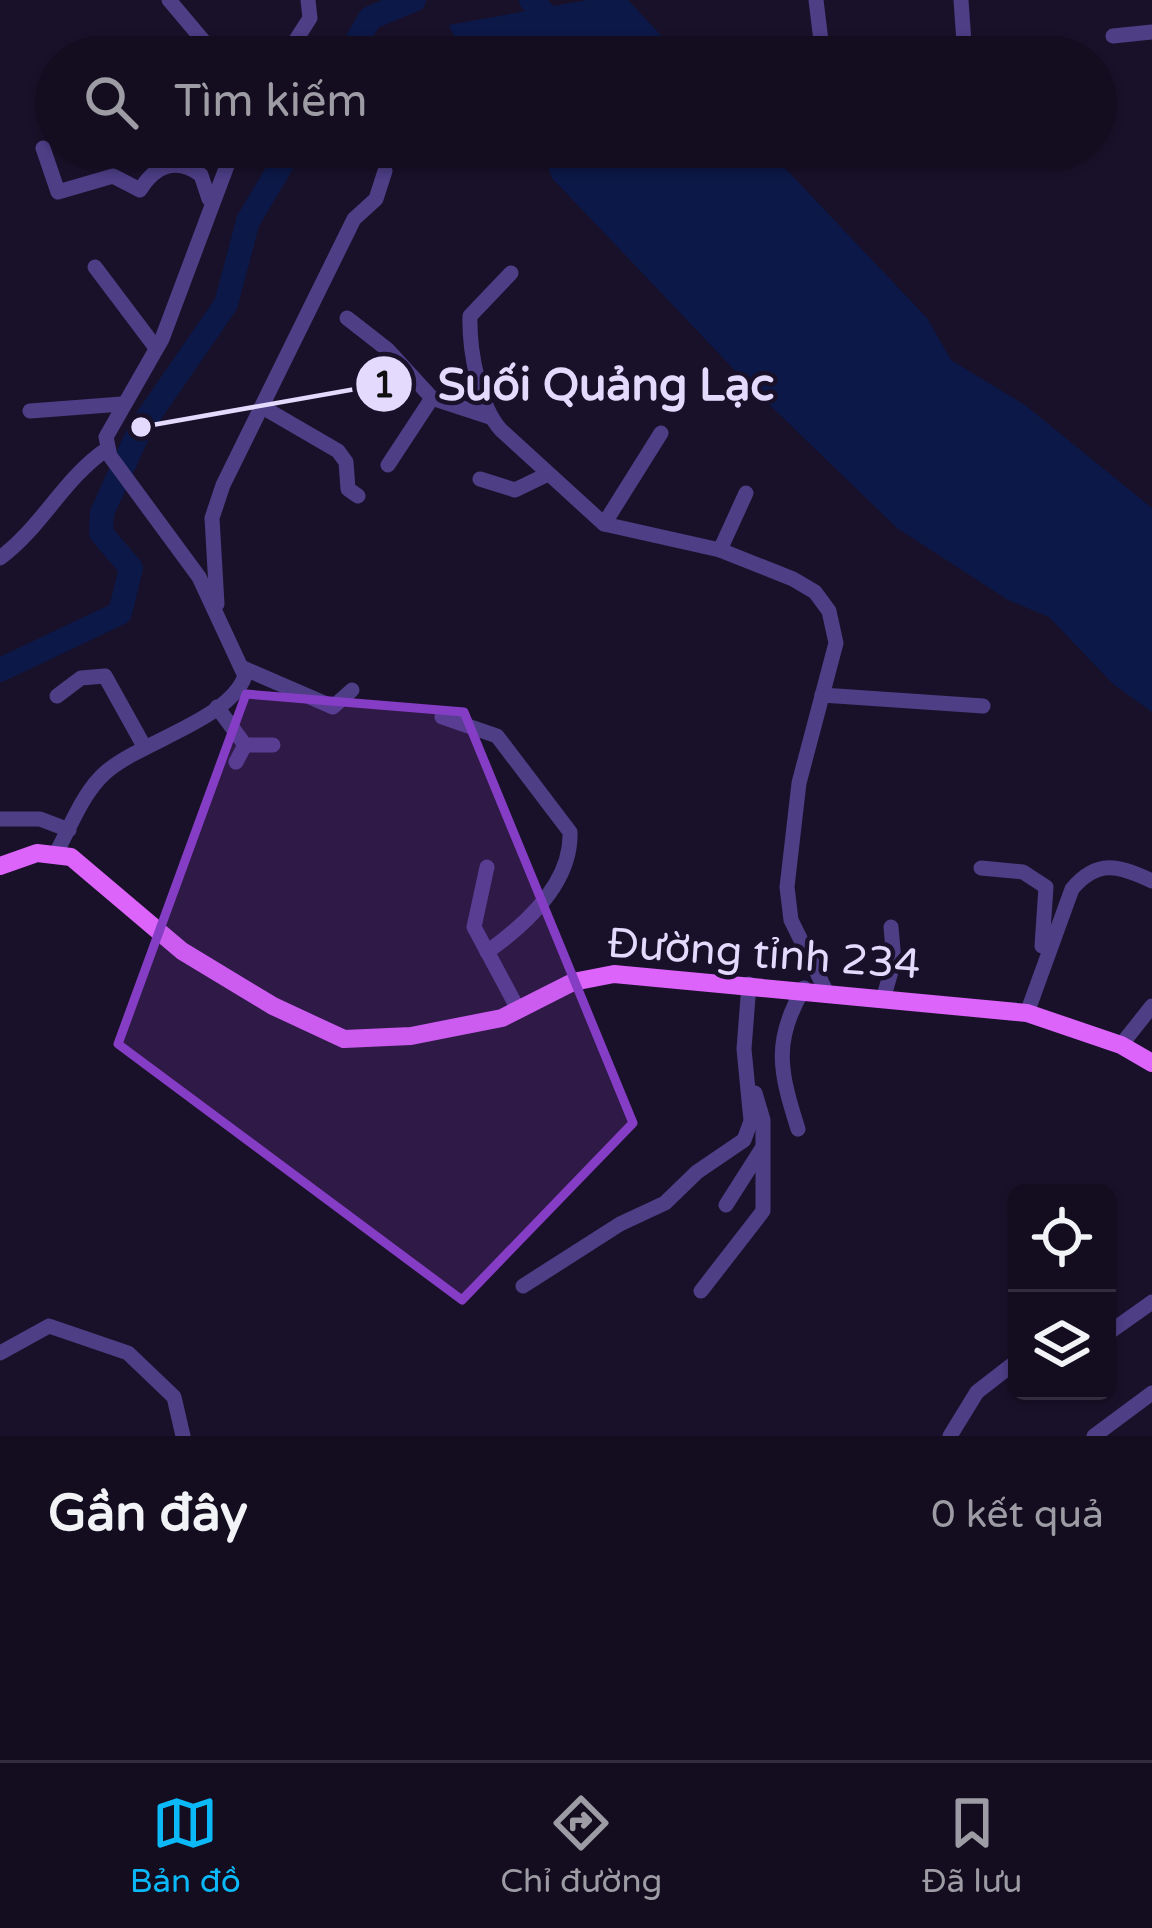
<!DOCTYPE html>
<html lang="vi">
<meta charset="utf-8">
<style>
:root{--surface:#130d1f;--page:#201b2c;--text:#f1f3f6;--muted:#9d9ca4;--line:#322d3d;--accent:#0cb9f8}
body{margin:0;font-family:"Varela Round",sans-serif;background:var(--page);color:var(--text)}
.controls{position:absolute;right:36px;bottom:36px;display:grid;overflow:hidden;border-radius:18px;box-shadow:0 3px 9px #0004}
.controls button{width:108px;height:108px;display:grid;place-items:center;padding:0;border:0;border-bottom:3px solid var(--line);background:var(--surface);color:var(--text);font:60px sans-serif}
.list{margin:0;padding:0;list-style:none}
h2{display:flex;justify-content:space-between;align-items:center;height:156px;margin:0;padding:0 48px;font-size:51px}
h2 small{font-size:39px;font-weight:400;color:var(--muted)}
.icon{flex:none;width:66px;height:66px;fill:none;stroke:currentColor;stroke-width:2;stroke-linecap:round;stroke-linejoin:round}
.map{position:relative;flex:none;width:1152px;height:1436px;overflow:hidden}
.search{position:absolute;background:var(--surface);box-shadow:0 3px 9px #0004;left:36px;right:36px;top:36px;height:132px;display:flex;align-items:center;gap:30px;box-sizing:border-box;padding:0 42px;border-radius:66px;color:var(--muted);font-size:45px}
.sheet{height:324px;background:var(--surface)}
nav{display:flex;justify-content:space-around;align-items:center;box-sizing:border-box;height:168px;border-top:3px solid var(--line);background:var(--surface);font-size:33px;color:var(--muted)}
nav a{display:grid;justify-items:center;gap:6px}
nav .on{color:var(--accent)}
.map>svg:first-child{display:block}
.water{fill:#0c1847}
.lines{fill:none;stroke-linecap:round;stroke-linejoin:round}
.river{stroke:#0c1847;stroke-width:24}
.minor{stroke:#4d3e86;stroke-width:15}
.major{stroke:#dc64fb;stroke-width:18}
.marked{fill:#863dc5;fill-opacity:0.2;stroke:#863dc5;stroke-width:9;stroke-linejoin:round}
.labels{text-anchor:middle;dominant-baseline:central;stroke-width:9;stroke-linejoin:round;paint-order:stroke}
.street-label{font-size:42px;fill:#e4dafe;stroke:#191129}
.leader{fill:none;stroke:#e4dafe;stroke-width:4.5}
.callout-dot{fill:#e4dafe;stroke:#191129;stroke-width:4.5}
.mark-label{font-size:36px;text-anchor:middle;font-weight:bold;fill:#111}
.callout-label{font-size:45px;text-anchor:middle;font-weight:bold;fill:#e4dafe;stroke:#191129;stroke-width:9;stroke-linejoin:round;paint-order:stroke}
</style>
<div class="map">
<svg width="1152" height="1436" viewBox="0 0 1152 1436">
<rect width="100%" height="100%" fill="#191129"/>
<!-- water -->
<g class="water">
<polygon points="587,0 628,0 681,57 463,57 449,25"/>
<polygon points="541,147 765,147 927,318 951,360 1025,405 1152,508 1152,712 1113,684 1049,617 1008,600 897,528 744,380 552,178"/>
</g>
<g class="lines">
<!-- river -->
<g class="river">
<polyline points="531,0 587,57"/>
<polyline points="348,57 370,18 414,0"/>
<polyline points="0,670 120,613 131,568 101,533 102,513 141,427 226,304 248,221 292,147"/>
</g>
<!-- minor -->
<g class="minor">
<polyline points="169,0 207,45 246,57"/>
<polyline points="816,0 823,57"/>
<polyline points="961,0 965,57"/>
<polyline points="1113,36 1152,32"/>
<polyline points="285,57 310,18 308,0"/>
<path d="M 43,148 L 58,192 L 113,176 L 140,190 C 155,165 177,157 201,175 L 209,199"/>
<polyline points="95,267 156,348"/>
<path d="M 511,273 L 470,316 C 469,349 479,406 501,430 L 604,524 L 720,550 L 793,579 L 815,592 L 829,611 L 836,643 L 799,783 L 787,887 L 791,920 L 826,991"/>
<polyline points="347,318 388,350 432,398"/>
<polyline points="264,408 338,451 346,462 348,489 358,496"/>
<polyline points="30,411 122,404"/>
<polyline points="388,465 432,398 490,417"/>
<polyline points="480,479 515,490 548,474"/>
<polyline points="604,524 661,433"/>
<polyline points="720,550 746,493"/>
<path d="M 0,558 C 42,527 63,479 107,449"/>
<polyline points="217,604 212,518 223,485 354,219 376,199 385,171"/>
<polyline points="243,668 333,707 352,690"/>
<polyline points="822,695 983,706"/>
<polyline points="57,696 81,678 105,676 145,748"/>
<polyline points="217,707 245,745 273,745"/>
<path d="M 442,717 L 497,736 L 570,832 C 572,883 525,925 487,952"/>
<polyline points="236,762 245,745"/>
<polyline points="0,819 40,819 69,830"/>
<path d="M 56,853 C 71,826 83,792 106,772 C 142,741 229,720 245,676 L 199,577 L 110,456 L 106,437 L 162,339 L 234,147"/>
<polyline points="487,867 474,927 519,1011"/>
<polyline points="981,868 1023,872 1046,887 1042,946"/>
<polyline points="884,996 894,961 891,927"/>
<path d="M 1027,1013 L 1072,889 C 1097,859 1119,865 1152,881"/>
<polyline points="1121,1045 1152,1006"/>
<path d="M 798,1129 C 780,1072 772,1041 804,988"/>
<polyline points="726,1205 761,1150"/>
<polyline points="523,1286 620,1224 665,1203 697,1172 744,1140 751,1121 744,1049 749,984"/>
<polyline points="701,1291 763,1211 763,1120 755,1093"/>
<polyline points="1107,1334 1152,1302"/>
<polyline points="0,1353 49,1326 128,1353 174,1397 183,1436"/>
<polyline points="950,1436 977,1392 1017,1361"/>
<polyline points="1094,1436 1152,1393"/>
</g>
<!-- major -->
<polyline class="major" points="0,866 37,853 71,857 182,951 273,1006 344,1039 411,1036 502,1018 573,982 614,974 1027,1013 1121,1045 1152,1063"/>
</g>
<!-- marked area -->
<path class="marked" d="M 246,694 L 464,712 L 633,1123 L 462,1300 L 118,1044 Z"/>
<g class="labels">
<!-- street labels -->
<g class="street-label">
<text transform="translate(764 954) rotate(4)">Đường tỉnh 234</text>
</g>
</g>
<!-- callouts -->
<path class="leader" d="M141 427L384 384"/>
<g class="callout-dot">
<circle cx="141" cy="427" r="12"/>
<circle cx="384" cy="384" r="30"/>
</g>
<g class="mark-label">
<text x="384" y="397">1</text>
</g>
<g class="callout-label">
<text x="606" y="400">Suối Quảng Lạc</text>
</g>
</svg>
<div class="controls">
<button><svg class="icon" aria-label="locate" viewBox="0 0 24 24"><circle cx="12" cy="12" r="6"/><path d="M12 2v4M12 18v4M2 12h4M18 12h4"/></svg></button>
<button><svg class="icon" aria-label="layers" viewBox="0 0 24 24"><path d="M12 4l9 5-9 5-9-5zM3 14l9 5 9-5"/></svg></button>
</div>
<div class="search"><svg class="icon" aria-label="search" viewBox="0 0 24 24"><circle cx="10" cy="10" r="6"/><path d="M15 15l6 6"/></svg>Tìm kiếm</div>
</div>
<section class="sheet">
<h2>Gần đây<small>0 kết quả</small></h2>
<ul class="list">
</ul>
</section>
<nav>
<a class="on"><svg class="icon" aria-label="map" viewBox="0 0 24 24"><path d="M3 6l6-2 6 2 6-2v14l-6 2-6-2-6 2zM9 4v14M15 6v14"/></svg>Bản đồ</a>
<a><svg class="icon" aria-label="directions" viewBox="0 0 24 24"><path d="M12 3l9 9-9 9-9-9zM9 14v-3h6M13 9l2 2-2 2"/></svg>Chỉ đường</a>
<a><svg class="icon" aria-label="saved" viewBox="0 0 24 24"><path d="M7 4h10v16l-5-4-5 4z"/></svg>Đã lưu</a>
</nav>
